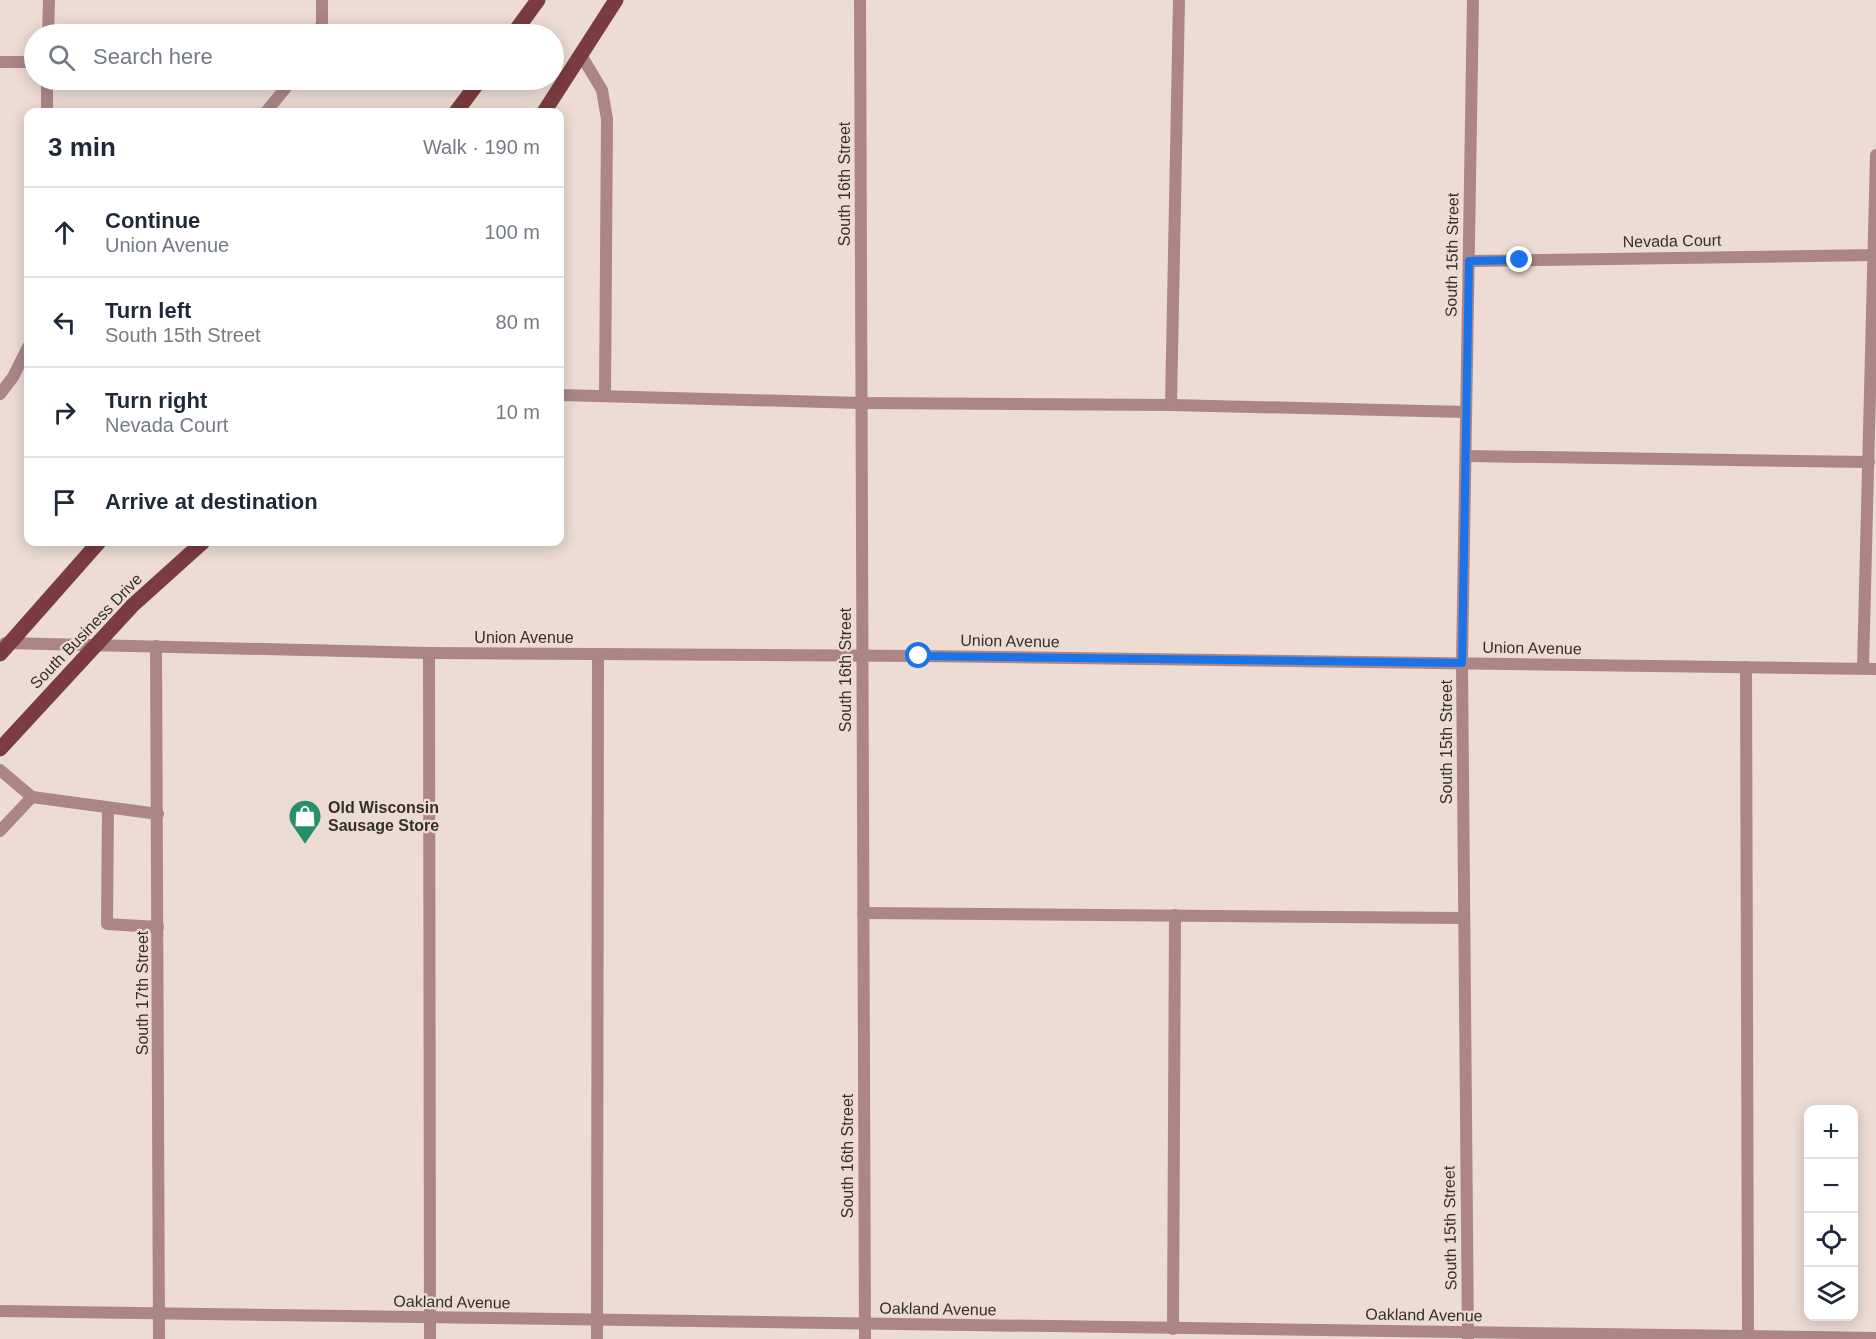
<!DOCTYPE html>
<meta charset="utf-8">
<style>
:root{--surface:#fff;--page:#f2f2f3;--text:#1f2937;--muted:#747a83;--line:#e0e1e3}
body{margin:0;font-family:Helvetica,sans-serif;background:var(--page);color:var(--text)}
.controls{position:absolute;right:18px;bottom:18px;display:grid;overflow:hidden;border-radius:12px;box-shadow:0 3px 15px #0003}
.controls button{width:54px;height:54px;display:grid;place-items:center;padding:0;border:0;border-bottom:2px solid var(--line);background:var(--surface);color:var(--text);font:30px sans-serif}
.stop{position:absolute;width:18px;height:18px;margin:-14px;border:4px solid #1a73e8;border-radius:50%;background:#fff}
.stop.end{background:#1a73e8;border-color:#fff;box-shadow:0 2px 6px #0008}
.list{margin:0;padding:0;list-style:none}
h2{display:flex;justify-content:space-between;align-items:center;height:78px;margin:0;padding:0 24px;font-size:26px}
h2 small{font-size:20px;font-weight:400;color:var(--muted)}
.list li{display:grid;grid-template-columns:39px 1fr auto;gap:18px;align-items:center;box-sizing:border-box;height:90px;padding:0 24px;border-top:2px solid var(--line)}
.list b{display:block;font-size:22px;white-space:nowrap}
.list p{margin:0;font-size:20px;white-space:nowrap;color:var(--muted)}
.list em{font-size:20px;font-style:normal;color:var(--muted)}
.icon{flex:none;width:33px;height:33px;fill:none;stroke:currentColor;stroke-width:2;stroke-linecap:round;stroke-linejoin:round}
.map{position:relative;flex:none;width:1876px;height:1339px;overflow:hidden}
.search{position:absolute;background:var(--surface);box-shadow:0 3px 15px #0003;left:24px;top:24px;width:540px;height:66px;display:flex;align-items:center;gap:15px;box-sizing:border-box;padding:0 21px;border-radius:33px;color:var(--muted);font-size:22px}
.panel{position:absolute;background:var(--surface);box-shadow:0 3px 15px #0003;left:24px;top:108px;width:540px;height:438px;border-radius:12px}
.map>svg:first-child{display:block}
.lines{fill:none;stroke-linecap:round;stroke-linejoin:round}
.service{stroke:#ac8687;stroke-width:12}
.minor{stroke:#ac8687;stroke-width:12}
.tertiary{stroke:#ac8687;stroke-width:12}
.primary{stroke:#7b3c3f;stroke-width:15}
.route{stroke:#1a73e8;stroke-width:8}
.labels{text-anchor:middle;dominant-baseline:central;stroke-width:4.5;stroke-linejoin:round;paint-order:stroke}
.street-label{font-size:16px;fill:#352f2b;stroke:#ecdcd3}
.poi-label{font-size:16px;font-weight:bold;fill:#352f2b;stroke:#ecdcd3;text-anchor:start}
</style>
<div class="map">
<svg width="1876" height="1339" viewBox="0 0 1876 1339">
<rect width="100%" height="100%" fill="#ecdcd3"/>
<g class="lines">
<!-- service -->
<g class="service">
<polyline points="318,34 322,23 322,0"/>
<polyline points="581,55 602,90 607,119 605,396"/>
<polyline points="266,112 292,80"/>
<polyline points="560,395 861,403 1171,405 1466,412"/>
<polyline points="1171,405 1179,0"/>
<polyline points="1466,456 1869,462"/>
<polyline points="429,653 430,1339"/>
<polyline points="1746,667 1748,1339"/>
<polyline points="1863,668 1876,155"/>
<polyline points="0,770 32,797"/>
<polyline points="108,808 107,924 158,927"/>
<polyline points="0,831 32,797 158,814"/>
<polyline points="863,913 1463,918"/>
<polyline points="1173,1329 1175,915"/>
<polyline points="597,1339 598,654"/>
</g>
<!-- minor -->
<g class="minor">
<polyline points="860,0 865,1339"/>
<polyline points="48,34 49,0"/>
<polyline points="0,62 34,62"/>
<polyline points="47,112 47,80"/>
<polyline points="1469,261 1876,255"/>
<polyline points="0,394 13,377 28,347"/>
<polyline points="156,646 159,1339"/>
<polyline points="0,1311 1876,1338"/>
<polyline points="1468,1339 1462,663 1473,0"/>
</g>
<!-- tertiary -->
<polyline class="tertiary" points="5,643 429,653 919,656 1876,669"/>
<!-- primary -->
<g class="primary">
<polyline points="513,34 538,0"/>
<polyline points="456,112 480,80"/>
<polyline points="544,112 616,0"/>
<polyline points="0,654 99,542"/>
<polyline points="0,749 133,605 203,542"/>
</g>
</g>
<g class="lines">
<!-- route -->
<polyline class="route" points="919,656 1462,663 1469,261 1520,260"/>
</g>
<!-- icons -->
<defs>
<g id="shop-pin" transform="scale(1.725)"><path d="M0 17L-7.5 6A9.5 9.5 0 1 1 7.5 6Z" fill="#298f6a" stroke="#ecdcd3"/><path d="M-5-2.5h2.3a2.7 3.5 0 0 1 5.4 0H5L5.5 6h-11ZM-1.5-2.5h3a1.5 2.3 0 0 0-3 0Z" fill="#fff"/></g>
</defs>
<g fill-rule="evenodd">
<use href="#shop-pin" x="305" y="816"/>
</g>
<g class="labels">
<!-- street labels -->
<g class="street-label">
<text transform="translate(844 184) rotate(-90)">South 16th Street</text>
<text transform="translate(1672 241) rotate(-1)">Nevada Court</text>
<text transform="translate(1452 255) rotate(-89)">South 15th Street</text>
<text transform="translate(86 631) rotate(-46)">South Business Drive</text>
<text x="524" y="637">Union Avenue</text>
<text transform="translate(1010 641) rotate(1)">Union Avenue</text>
<text transform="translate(1532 648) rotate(1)">Union Avenue</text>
<text transform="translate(845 670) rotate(-90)">South 16th Street</text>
<text transform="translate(1446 742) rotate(-90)">South 15th Street</text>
<text transform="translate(142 993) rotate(-90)">South 17th Street</text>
<text transform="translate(847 1156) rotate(-90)">South 16th Street</text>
<text transform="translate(1450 1228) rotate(-91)">South 15th Street</text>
<text transform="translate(452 1302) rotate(1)">Oakland Avenue</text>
<text transform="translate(938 1309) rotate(1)">Oakland Avenue</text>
<text transform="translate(1424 1315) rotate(1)">Oakland Avenue</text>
</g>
<!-- poi labels -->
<g class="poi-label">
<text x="328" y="807">Old Wisconsin<tspan x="328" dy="18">Sausage Store</tspan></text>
</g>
</g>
</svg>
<div class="controls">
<button>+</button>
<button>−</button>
<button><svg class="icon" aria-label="locate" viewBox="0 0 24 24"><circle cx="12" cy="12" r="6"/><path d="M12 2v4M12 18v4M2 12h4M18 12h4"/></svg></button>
<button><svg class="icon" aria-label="layers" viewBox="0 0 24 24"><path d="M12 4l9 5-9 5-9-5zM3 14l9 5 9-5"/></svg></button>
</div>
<div class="stop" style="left:919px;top:656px"></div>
<div class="stop end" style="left:1520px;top:260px"></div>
<div class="search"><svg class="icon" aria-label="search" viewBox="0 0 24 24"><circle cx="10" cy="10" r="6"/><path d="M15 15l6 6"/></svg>Search here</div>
<section class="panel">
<h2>3 min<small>Walk · 190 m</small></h2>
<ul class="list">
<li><svg class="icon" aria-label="ahead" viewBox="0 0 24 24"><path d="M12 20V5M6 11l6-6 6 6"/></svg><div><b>Continue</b><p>Union Avenue</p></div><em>100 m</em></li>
<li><svg class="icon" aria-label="left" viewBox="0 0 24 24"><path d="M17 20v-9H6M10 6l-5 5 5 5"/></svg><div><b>Turn left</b><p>South 15th Street</p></div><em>80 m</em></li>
<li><svg class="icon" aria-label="right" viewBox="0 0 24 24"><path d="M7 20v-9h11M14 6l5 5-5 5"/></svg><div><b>Turn right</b><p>Nevada Court</p></div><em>10 m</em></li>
<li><svg class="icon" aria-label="arrive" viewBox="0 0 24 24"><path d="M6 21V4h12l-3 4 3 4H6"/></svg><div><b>Arrive at destination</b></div></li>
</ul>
</section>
</div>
